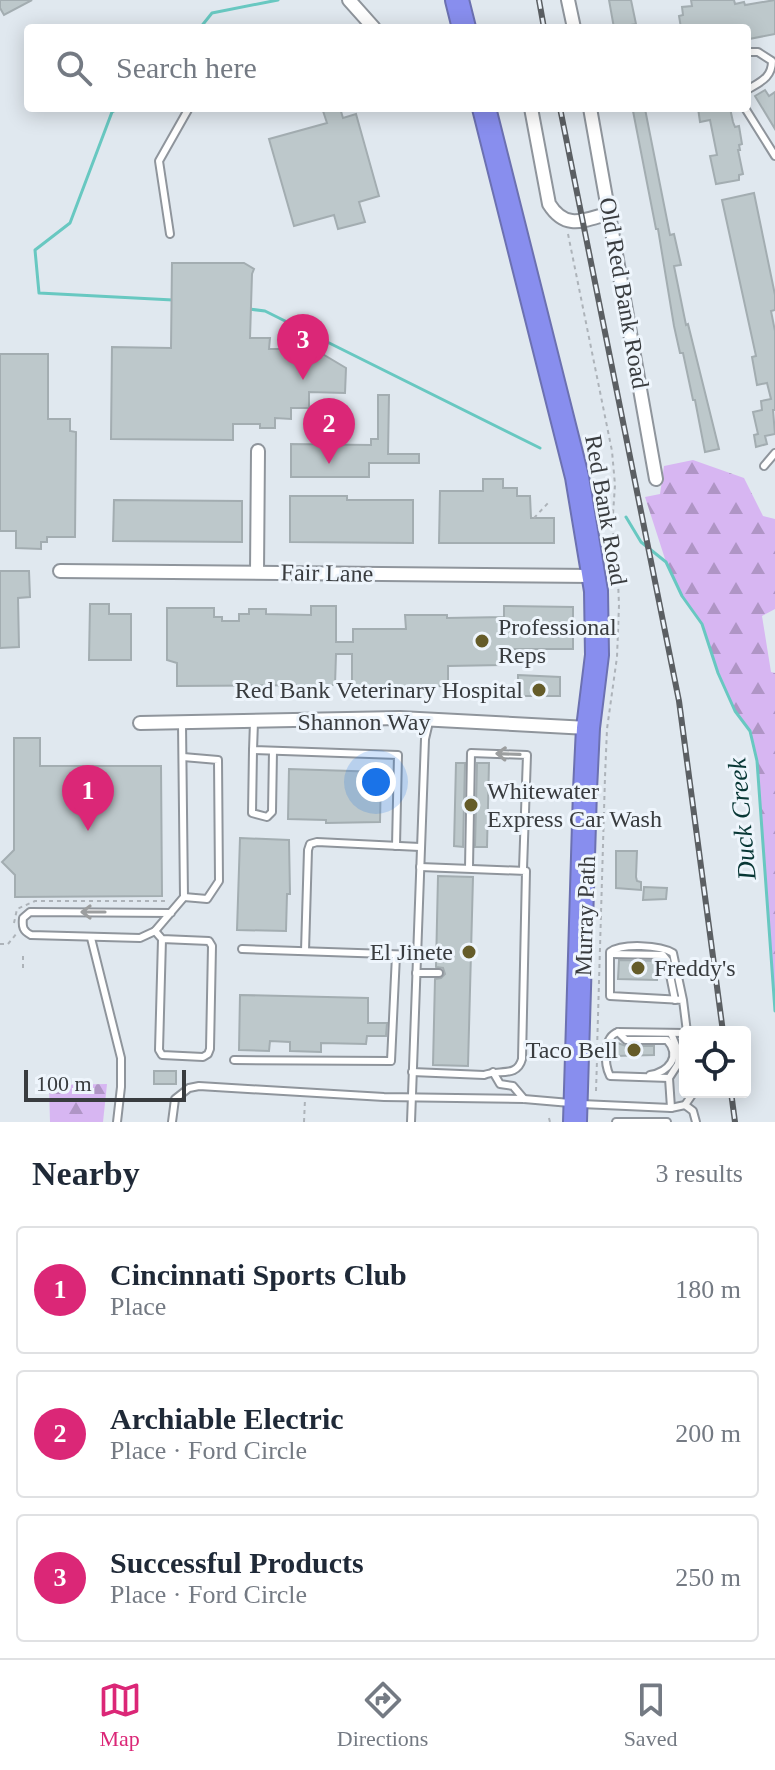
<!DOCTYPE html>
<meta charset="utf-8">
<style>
:root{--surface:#fff;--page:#f2f2f3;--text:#1f2937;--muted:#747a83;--line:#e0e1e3;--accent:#db2777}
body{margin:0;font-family:Georgia,serif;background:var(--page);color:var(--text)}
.controls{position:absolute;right:24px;bottom:24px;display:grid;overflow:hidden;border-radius:8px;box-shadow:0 4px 20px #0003}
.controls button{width:72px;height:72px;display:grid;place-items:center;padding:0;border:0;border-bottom:2px solid var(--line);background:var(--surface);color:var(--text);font:40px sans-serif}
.scale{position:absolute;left:24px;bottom:20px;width:162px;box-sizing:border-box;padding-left:8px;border:4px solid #393c3f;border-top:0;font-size:22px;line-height:28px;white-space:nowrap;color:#393c3f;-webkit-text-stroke:6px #eef5fc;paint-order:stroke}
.you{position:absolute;left:376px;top:782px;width:28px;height:28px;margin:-20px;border:6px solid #fff;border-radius:50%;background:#1a73e8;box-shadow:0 0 0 12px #1a73e833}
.badge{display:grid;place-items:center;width:52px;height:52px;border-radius:50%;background:var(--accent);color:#fff;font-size:26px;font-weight:700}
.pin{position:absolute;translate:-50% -66px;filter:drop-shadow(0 2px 4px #0008)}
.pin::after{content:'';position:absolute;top:42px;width:28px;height:24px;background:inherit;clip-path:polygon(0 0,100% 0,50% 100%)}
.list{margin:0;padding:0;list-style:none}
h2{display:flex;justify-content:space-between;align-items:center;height:104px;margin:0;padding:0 32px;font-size:34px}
h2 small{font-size:26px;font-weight:400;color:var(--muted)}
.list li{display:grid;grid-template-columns:52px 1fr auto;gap:24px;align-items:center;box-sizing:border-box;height:128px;margin:0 16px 16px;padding:0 16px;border:2px solid var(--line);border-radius:8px}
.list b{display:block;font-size:30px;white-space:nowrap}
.list p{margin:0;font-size:26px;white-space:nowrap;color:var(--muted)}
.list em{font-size:26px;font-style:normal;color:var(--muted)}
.icon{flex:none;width:44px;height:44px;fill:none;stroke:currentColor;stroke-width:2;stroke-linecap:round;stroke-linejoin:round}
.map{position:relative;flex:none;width:775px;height:1122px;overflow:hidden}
.search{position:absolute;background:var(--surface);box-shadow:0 4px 20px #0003;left:24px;right:24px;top:24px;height:88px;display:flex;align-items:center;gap:20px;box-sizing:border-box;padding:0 28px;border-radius:8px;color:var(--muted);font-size:30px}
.sheet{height:536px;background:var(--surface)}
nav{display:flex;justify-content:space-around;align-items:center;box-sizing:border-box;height:112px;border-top:2px solid var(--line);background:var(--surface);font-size:22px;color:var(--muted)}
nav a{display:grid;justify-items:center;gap:4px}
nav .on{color:var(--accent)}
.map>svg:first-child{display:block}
.forest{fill:url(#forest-firs)}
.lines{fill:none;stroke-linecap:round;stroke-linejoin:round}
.stream{stroke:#68c8c1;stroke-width:3}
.building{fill:#bdc8cb;stroke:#a3adb1;stroke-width:2}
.lane-casing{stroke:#8f959c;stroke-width:10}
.street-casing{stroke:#8f959c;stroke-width:16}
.highway-casing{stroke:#6c71b1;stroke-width:26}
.path{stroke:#adb3b9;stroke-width:2;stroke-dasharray:4 4;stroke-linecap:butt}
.lane{stroke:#fff;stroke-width:6}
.street{stroke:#fff;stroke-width:12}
.highway{stroke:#888eee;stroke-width:22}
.rail-casing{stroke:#5b5f63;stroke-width:6}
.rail{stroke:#eef5fc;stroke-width:3;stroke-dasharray:9;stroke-linecap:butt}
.oneway{stroke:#9c9e9f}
.poi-dot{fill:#655c29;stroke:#eef5fc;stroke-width:3}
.labels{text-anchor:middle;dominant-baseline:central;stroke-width:6;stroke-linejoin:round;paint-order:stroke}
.street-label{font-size:24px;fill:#393c3f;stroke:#eef5fc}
.poi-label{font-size:24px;fill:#393c3f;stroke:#eef5fc;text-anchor:start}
.water-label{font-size:26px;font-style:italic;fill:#083735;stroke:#eef5fc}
</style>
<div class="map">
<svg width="775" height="1122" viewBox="0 0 775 1122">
<defs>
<pattern id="forest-firs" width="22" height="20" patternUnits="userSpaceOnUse" patternTransform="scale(2)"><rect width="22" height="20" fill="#d7b6f2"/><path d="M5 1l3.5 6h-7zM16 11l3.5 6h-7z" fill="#af95c5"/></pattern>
</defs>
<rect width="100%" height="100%" fill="#e0e8ef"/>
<!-- forest -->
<g class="forest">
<polygon points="693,460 744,478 763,516 775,519 775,609 762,616 771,672 775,673 775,1011 757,761 750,731 735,711 718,673 702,624 682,596 666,562 645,497 660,494 664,466"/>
<polygon points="107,1084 103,1122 50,1122 49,1085"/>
</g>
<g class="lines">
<!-- stream -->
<g class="stream">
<polyline points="200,28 212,13 278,0"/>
<polyline points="119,108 112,112 70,223 35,250 39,293 173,300"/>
<polyline points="249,309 265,311 540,448"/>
<polyline points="626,517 641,542 666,562 682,596 702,624 718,673 735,711 750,731 757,761 775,1011"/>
</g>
</g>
<!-- building -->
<g class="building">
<polygon points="0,0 32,0 4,15 0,8"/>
<polygon points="609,0 631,0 636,24 614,28"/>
<polygon points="691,0 734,0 735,4 744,2 745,5 775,0 775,34 749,39 747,28 717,28 717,25 681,28 679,16 683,15 682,7 692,6"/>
<polygon points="765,90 769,96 775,92 775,129 755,96"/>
<polygon points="332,108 340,108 343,118 356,114 379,196 359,202 365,222 338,229 334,215 294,226 269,139 327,123 323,111"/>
<polygon points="698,108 730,108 733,122 735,127 739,126 742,144 739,145 740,150 738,150 743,174 739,175 739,180 716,184 710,156 717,155 710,120 700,122"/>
<polygon points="645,109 670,235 674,234 681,265 674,266 686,325 688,324 719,449 705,452 695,400 693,400 683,353 680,353 674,326 658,229 656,229 633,111"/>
<polygon points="754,193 775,295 775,310 771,311 775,331 775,410 773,410 775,434 765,436 767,444 756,447 754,435 758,434 753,412 762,410 761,401 771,399 767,383 757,385 752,357 756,356 722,200"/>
<polygon points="172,263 244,263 254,269 252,274 250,338 270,338 269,349 314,349 346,368 345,393 309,392 309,408 291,408 291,419 275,418 275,428 260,428 260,424 233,424 233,440 111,439 112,347 171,348"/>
<polygon points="0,354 48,354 48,419 70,419 70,431 76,432 75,537 47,537 47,542 41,542 41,549 16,548 16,531 0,531"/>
<polygon points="378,395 389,395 388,454 419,454 419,463 369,463 369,477 291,477 291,444 371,445 371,439 378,439"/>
<polygon points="483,479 503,479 503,488 517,488 517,496 530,496 531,518 554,518 554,543 439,543 440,491 483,491"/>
<polygon points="290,496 347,496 347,500 413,500 413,543 290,542"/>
<polygon points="114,500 242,501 242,542 113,541"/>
<polygon points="0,571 29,571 30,597 18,598 19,647 0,648"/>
<polygon points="90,604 109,604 109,614 131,614 131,660 89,660"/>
<polygon points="311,606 336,606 336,642 353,642 353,629 406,629 405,615 447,615 447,618 504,617 504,606 573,607 573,649 502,649 502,665 448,666 448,686 352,687 352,654 336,654 335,685 177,686 177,663 167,660 167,608 214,608 214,617 222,617 222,621 239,621 239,614 249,614 249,609 266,609 266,614 311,615"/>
<polygon points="518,675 560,677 560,696 518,696"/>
<polygon points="14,738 40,738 40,766 161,766 162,896 15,897 15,875 2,862 14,850"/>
<polygon points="456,763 465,763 463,847 454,846"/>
<polygon points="477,763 489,763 487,847 475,847"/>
<polygon points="289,769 381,772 380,822 326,823 326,820 288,819"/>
<polygon points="240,838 289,840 290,894 287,894 286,931 237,930"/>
<polygon points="616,851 637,851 636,877 637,881 641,882 641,890 616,888"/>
<polygon points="438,876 473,877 468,1066 433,1065 435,979 441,978 445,974 443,968 436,967"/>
<polygon points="644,887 667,888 666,899 643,900"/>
<polygon points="619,960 658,961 657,980 618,979"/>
<polygon points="240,995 368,998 368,1023 387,1023 386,1036 367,1036 366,1044 321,1043 321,1052 290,1051 290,1042 270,1041 269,1051 239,1050"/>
<polygon points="615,1042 626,1046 654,1046 654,1055 615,1056"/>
<rect x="154" y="1071" width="22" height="13"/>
</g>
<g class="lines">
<!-- lane casing -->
<g class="lane-casing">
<g id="lane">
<path d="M 747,52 L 758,52 L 772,61 C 772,78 760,82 747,90"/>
<polyline points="745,108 775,156"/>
<polyline points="170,234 159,161 189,108"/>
<polyline points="764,466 775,453"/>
<polyline points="254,722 253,750 398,755 396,846"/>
<polyline points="253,750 252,813 267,817 272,812 273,751"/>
<polyline points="183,757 218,760 219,881 207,899 184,897"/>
<polyline points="469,868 471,753 527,755 523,869"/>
<path d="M 171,913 L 30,912 L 23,918 C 22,927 23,931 31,935 L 140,938 L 153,932 L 155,931 L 184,897 L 182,724"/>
<polyline points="155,931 162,939 159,1050 162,1055 203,1057 208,1054 210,1049 212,946 209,941 162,939"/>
<polyline points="91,938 121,1058 121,1087 117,1122"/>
<polyline points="242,949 417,955"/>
<polyline points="305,951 308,850 310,844 317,842 420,847"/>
<polyline points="611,954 663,955 667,960 675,1000"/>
<polyline points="416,973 439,973"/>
<path d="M 683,1000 L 610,996 L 610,952 C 622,943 660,945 673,953 L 683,1000 L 687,1032"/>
<path d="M 618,1032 L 626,1040 L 667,1040 C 682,1057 668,1072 650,1075"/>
<polyline points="671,1033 679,1053 678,1064 669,1078 671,1108"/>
<polyline points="234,1060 391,1061 396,955"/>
<path d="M 412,1072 L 484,1075 C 499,1069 517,1078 522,1059 L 526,871 L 420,867"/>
<polyline points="493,1072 500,1084 513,1086 524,1099"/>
<path d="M 669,1078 L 610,1076 C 604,1064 603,1037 618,1032 L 685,1033"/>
<polyline points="581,1104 671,1108 685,1105 694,1092"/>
<polyline points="685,1105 693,1111 696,1122"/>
<polyline points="172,1122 175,1099 189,1088 199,1086 384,1097 524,1099 570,1103"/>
<polyline points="411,1122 425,739 429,722"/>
<polyline points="616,1122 667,1122"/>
</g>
</g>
<!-- street casing -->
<g class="street-casing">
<g id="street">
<polyline points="349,0 374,28"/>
<polyline points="568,0 574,28"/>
<path d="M 531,108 L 549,204 C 566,231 584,220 610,213"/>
<polyline points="590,108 656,479"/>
<polyline points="60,571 593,576"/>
<polyline points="257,572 258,451"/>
<polyline points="140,723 400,718 588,728"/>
</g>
</g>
<!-- highway casing -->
<g class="highway-casing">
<g id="highway">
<polyline points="457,0 464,28"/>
<polyline points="484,108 577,477 596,591 597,655 588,728 585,790 575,1122"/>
</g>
</g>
<!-- path -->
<g class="path">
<polyline points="568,234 612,451 615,485 612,528 617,556 619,605 617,657 607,729 605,777 597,1050"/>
<polyline points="534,518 549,502"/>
<polyline points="14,923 17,909 35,901 169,901"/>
<polyline points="0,944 8,944 17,933"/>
<polyline points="23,968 23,953"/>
<polyline points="596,1091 597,1060"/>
<polyline points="549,1118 550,1122"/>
<polyline points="304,1122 305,1099"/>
</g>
<!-- lane -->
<use href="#lane" class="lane"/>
<!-- street -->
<use href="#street" class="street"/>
<!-- highway -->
<use href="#highway" class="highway"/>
<!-- rail casing -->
<g class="rail-casing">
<g id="rail">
<polyline points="539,0 544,28"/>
<polyline points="560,108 679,701 723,1032"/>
<polyline points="731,1092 735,1122"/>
</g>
</g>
<!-- rail -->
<use href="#rail" class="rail"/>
</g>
<!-- one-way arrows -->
<defs><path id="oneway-shaft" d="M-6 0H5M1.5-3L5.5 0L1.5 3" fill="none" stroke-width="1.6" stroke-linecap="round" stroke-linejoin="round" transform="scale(2)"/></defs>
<g class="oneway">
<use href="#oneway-shaft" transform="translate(508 754) rotate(-178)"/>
<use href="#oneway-shaft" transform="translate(93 912) rotate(-180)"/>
</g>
<!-- markers -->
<g class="poi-dot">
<circle cx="482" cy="641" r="8"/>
<circle cx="539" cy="690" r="8"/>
<circle cx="471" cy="805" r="8"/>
<circle cx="469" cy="952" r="8"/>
<circle cx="638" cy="968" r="8"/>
<circle cx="634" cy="1050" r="8"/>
</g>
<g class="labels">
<!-- street labels -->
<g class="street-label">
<text transform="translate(624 293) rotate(80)">Old Red Bank Road</text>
<text transform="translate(606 510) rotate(80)">Red Bank Road</text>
<text transform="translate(327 573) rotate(1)">Fair Lane</text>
<text x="364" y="722">Shannon Way</text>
<text transform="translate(585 916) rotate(-88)">Murray Path</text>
</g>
<!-- poi labels -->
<g class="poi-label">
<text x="498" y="627">Professional<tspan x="498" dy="28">Reps</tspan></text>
<text x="523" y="690" text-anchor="end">Red Bank Veterinary Hospital</text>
<text x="487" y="791">Whitewater<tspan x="487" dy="28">Express Car Wash</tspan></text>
<text x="453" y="952" text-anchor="end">El Jinete</text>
<text x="654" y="968">Freddy's</text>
<text x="618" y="1050" text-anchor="end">Taco Bell</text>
</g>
<!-- water labels -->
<g class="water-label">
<text transform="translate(742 819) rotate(-95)">Duck Creek</text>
</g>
</g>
</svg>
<div class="controls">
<button><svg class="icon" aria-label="locate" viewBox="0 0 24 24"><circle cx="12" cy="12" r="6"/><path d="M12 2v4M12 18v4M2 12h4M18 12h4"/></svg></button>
</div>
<div class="scale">100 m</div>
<div class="you"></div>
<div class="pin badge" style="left:88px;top:831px">1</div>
<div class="pin badge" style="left:329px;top:464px">2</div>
<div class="pin badge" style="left:303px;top:380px">3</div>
<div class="search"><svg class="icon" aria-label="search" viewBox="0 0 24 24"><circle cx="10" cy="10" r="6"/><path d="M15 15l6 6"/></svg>Search here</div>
</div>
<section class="sheet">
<h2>Nearby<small>3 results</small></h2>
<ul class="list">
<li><span class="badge">1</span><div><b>Cincinnati Sports Club</b><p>Place</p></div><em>180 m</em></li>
<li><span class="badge">2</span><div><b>Archiable Electric</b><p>Place · Ford Circle</p></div><em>200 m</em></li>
<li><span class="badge">3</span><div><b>Successful Products</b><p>Place · Ford Circle</p></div><em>250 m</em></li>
</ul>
</section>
<nav>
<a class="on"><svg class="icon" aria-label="map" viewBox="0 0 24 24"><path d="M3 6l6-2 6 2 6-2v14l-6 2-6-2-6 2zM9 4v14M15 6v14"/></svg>Map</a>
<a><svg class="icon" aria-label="directions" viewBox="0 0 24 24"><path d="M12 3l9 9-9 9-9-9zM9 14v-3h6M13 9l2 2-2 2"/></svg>Directions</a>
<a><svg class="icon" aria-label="saved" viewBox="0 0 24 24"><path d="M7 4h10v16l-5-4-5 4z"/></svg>Saved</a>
</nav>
